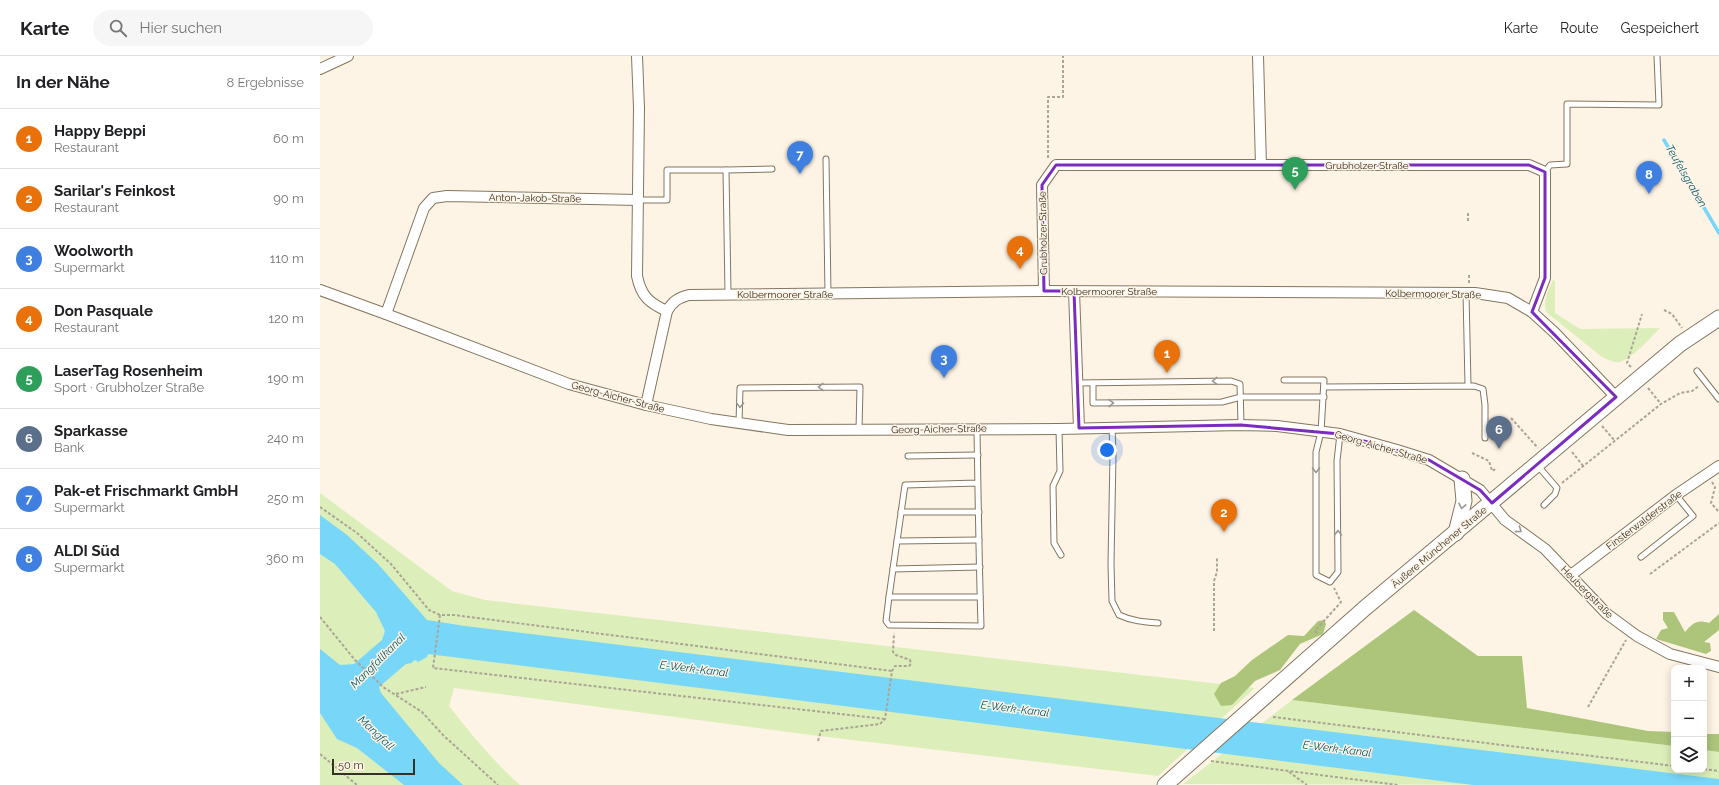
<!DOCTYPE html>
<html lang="de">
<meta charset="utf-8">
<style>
:root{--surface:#fff;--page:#f6f6f6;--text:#202124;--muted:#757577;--line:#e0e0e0;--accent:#955bd2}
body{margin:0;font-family:Raleway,sans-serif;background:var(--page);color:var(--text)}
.controls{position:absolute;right:12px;bottom:12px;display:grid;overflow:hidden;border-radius:8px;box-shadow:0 2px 10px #0003}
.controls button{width:36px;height:36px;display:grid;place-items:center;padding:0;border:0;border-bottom:1px solid var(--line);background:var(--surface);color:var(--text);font:20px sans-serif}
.scale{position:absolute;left:12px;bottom:10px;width:83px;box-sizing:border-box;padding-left:4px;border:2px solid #363026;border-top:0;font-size:11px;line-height:14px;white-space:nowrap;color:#363026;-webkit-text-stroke:3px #fef4e5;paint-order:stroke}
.you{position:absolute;left:787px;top:394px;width:14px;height:14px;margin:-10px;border:3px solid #fff;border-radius:50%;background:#1a73e8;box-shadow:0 0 0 6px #1a73e833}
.badge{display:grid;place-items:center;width:26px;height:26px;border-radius:50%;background:var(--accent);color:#fff;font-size:13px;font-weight:700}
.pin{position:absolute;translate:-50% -33px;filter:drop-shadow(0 1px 2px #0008)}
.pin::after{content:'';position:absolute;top:21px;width:14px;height:12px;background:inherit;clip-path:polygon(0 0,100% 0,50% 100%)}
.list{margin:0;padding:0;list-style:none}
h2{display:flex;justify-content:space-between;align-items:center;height:52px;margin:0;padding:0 16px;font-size:17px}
h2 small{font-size:13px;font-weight:400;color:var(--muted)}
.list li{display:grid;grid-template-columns:26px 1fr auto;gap:12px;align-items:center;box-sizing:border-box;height:60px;padding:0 16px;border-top:1px solid var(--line)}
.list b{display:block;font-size:15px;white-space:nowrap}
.list p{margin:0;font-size:13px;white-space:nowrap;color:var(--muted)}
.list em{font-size:13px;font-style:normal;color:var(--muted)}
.icon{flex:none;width:22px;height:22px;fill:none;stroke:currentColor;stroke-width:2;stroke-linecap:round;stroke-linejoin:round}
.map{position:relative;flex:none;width:1399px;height:729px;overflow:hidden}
header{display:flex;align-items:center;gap:24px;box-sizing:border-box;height:56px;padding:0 20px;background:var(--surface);border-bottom:1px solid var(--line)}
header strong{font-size:19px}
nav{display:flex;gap:22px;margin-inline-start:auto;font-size:14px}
.search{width:280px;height:36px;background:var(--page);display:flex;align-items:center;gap:10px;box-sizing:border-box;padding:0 14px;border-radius:22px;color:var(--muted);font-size:15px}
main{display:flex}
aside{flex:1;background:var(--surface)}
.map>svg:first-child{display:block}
.green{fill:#dceeb9}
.forest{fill:#adc57b}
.water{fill:#78d6f9}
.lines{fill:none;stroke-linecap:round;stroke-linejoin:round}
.stream{stroke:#78d6f9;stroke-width:3.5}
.lane-casing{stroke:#84765f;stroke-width:7}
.street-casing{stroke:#84765f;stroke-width:12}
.secondary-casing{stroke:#84765f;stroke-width:17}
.path{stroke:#aca497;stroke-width:2;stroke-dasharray:3 2;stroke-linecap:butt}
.lane{stroke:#fff;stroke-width:5}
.street{stroke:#fff;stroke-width:10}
.secondary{stroke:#fff;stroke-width:15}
.oneway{stroke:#9a9892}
.marked{fill:none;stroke:#7b2cbf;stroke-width:3;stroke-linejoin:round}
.labels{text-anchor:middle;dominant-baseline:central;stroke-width:3;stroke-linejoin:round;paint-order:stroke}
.street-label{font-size:10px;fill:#363026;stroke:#fef4e5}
.water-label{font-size:11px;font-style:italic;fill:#00566d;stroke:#fef4e5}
</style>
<header>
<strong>Karte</strong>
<div class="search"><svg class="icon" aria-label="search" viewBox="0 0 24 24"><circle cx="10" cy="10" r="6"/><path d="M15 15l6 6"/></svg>Hier suchen</div>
<nav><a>Karte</a><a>Route</a><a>Gespeichert</a></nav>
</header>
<main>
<aside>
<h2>In der Nähe<small>8 Ergebnisse</small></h2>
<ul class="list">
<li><span class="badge" style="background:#e8710a">1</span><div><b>Happy Beppi</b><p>Restaurant</p></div><em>60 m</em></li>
<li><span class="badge" style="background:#e8710a">2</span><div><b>Sarilar's Feinkost</b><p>Restaurant</p></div><em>90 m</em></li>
<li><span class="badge" style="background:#3f7fe0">3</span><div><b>Woolworth</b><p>Supermarkt</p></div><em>110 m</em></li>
<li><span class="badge" style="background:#e8710a">4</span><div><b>Don Pasquale</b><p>Restaurant</p></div><em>120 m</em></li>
<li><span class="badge" style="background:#2e9e5b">5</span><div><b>LaserTag Rosenheim</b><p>Sport · Grubholzer Straße</p></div><em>190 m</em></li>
<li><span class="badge" style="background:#5c6f8a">6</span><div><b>Sparkasse</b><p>Bank</p></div><em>240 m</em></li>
<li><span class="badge" style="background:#3f7fe0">7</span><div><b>Pak-et Frischmarkt GmbH</b><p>Supermarkt</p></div><em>250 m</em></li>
<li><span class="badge" style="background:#3f7fe0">8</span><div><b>ALDI Süd</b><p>Supermarkt</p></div><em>360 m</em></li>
</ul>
</aside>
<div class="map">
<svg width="1399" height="729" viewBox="0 0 1399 729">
<rect width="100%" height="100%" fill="#fef4e5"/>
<!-- green -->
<g class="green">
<path d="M 1233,224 L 1235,225 L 1235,257 L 1260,273 L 1340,272 C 1331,281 1311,304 1299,306 C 1293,307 1287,303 1282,301 L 1226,256 C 1223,244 1228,235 1233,224 Z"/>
<path d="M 0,437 L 132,535 L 165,544 L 935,632 L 838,720 L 499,680 L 134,632 L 129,650 C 151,678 173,705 200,729 L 0,729 Z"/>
<polygon points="972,644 1354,690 1354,714 1384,714 1384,694 1399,696 1399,729 863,728"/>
</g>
<!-- forest -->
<g class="forest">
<polygon points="1094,554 1158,600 1202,600 1207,652 1328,675 1354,676 1354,690 972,644"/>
<path d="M 1343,556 L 1354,556 L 1365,576 C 1373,567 1377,563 1389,567 L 1399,558 L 1399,574 L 1384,586 L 1390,587 L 1391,595 L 1386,598 L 1336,583 L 1341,574 L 1348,572 L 1343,564 Z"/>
<polygon points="1004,564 1006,568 1003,578 980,588 960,614 935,625 912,649 901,650 894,638 901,627 915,620 932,604 968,579 984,580 998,565"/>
<polygon points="1384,678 1399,678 1399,696 1384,694"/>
</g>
<!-- water -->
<polygon class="water" points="0,459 27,479 58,508 107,564 145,570 1399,723 1399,729 1153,729 108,598 107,601 98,606 96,604 93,605 92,607 86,608 59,631 61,637 119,707 143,729 84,729 37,692 17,683 0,657 0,593 20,609 34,608 62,584 65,575 56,556 15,508 0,498"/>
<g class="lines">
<!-- stream -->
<polyline class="stream" points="1344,84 1399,177"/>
<!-- lane casing -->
<g class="lane-casing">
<g id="lane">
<polyline points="506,103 508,238"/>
<polyline points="1225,116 1230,109 1247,108 1247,48 1339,49 1337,0"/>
<polyline points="318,144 347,144 347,114 406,114"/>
<polyline points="1146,237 1148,329"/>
<polyline points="408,238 406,114 452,113"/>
<polyline points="1377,315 1399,343"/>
<polyline points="964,324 1004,324 1001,376 996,396 996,519 1010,526 1018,516 1017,405 1020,378"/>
<polyline points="757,327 911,325 920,328 921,369"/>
<polyline points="773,327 773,347 902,346 921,341 1004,341"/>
<polyline points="1004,331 1154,330 1163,333 1165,349 1165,382"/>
<polyline points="419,367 420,332 540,331 539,374"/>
<path d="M 792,371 L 793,398 L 791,508 L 792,545 L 799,559 C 812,565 824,566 838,567"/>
<path d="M 657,373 C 658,439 659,504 661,570 L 569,569 L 566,565 L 569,541 L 585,429 L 658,427"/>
<polyline points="739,373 740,415 733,430 734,487 741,499"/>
<polyline points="588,400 658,399"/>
<polyline points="1218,410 1237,432 1235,438 1224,449"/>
<polyline points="581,456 659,456"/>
<polyline points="577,485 659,484"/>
<polyline points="1321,501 1373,460 1356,439"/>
<polyline points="573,513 660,511"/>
<polyline points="569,541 660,541"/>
</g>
</g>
<!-- street casing -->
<g class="street-casing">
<g id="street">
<path d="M 317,0 L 319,52 L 317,220 C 321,240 329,247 347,255"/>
<polyline points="938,0 941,109"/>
<polyline points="0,13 28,0"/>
<polyline points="0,234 66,258 249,328 326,349 391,363 468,374 739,373 921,369 957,370 1020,378 1077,394 1109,404 1160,434 1185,464 1225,493 1287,558 1317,580 1350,598 1399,611"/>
<polyline points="724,235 722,129 736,109 1209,109 1225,116 1225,222 1212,256"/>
<polyline points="754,235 759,372"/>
<polyline points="66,258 104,152 113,142 127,140 318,144"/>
<path d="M 326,349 L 347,255 C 353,245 358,242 369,239 L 724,235 L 1155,237 L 1188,242 L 1212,256 L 1235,277 L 1296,341"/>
<polyline points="1251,519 1356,439 1399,410"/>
</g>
</g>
<!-- secondary casing -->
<g class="secondary-casing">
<g id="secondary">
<polyline points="1136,477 1144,445 1142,423"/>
<polyline points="845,729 1045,552 1360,288 1399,262"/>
</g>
</g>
<!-- path -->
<g class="path">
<polyline points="728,102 728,41 743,41 743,0"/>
<polyline points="1148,157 1148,165"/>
<polyline points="1149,219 1149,228"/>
<polyline points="1344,254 1352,258 1362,272"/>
<polyline points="1311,311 1307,307 1322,258"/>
<polyline points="1328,332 1341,348"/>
<polyline points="1191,362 1218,392"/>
<polyline points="1282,370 1295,385"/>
<polyline points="1252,396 1264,411"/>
<polyline points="1152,397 1169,405 1172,415 1177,412"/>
<polyline points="1392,426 1395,431 1391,447 1399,456"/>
<polyline points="1242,427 1341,348 1360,337 1372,335 1379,330"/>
<polyline points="0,451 37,477 71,508 109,554 120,559 134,559 572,615"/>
<polyline points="1330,518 1399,467"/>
<polyline points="120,559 113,612 565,663"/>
<polyline points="0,561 35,604 63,631 102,656 123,679 178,729"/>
<polyline points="894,575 894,525 897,516 897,501"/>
<polyline points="997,577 995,575 1021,546 1014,532"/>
<polyline points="76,638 106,631"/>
<polyline points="1268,651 1306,584"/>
<polyline points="953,661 1354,710"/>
<polyline points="498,685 501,675 560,668 565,663 572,615 575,610 589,610 591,608 590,604 576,599 573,596 574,577"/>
<polyline points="0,698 37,729"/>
<polyline points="891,705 1078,729"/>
<polyline points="1384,713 1399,715"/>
<polyline points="969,716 987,729"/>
</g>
<!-- lane -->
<use href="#lane" class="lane"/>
<!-- street -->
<use href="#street" class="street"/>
<!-- secondary -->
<use href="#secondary" class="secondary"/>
</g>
<!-- one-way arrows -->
<defs><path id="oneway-chevron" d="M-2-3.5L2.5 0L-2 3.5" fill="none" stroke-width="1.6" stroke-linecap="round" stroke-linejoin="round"/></defs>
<g class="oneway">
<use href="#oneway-chevron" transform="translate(895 325) rotate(179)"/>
<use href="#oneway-chevron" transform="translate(501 331) rotate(179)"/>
<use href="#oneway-chevron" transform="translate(791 347) rotate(-2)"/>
<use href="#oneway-chevron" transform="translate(420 349) rotate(92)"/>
<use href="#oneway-chevron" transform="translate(996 414) rotate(90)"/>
<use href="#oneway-chevron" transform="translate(1142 450) rotate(102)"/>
<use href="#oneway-chevron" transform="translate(1199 474) rotate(36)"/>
<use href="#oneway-chevron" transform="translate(1018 477) rotate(-91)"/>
</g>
<!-- marked area -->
<path class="marked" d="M 736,109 L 1209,109 L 1225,116 L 1225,222 L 1212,256 L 1296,341 L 1172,447 L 1160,434 L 1109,404 L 1020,378 L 921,369 L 759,372 L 754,235 L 724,235 L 722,129 Z"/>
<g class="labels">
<!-- street labels -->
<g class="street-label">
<text x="1047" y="109">Grubholzer Straße</text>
<text transform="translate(215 142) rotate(1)">Anton-Jakob-Straße</text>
<text transform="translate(723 177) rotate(-91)">Grubholzer Straße</text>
<text x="789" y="235">Kolbermoorer Straße</text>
<text x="465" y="238">Kolbermoorer Straße</text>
<text transform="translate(1113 238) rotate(1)">Kolbermoorer Straße</text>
<text transform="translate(298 341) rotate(15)">Georg-Aicher-Straße</text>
<text transform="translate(619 373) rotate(-1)">Georg-Aicher-Straße</text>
<text transform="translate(1061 391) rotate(16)">Georg-Aicher-Straße</text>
<text transform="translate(1324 464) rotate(-37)">Finsterwalderstraße</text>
<text transform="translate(1119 491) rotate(-40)">Äußere Münchener Straße</text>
<text transform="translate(1267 536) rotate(45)">Heubergstraße</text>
</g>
<!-- water labels -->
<g class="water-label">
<text transform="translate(1366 120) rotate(60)">Teufelsgraben</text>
<text transform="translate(58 605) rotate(-45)">Mangfallkanal</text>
<text transform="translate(374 613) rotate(7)">E-Werk-Kanal</text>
<text transform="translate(695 653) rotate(7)">E-Werk-Kanal</text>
<text transform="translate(56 677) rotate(43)">Mangfall</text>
<text transform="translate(1017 693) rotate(7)">E-Werk-Kanal</text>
</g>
</g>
</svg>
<div class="controls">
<button>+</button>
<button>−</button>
<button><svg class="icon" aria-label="layers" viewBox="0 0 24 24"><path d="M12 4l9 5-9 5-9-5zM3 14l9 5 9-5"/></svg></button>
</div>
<div class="scale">50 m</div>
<div class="you"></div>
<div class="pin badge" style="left:847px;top:317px;background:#e8710a">1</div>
<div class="pin badge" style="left:904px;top:476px;background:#e8710a">2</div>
<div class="pin badge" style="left:624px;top:322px;background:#3f7fe0">3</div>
<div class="pin badge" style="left:700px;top:213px;background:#e8710a">4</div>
<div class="pin badge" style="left:975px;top:134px;background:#2e9e5b">5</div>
<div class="pin badge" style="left:1179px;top:393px;background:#5c6f8a">6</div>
<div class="pin badge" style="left:480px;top:118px;background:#3f7fe0">7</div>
<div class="pin badge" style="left:1329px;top:138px;background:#3f7fe0">8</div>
</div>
</main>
